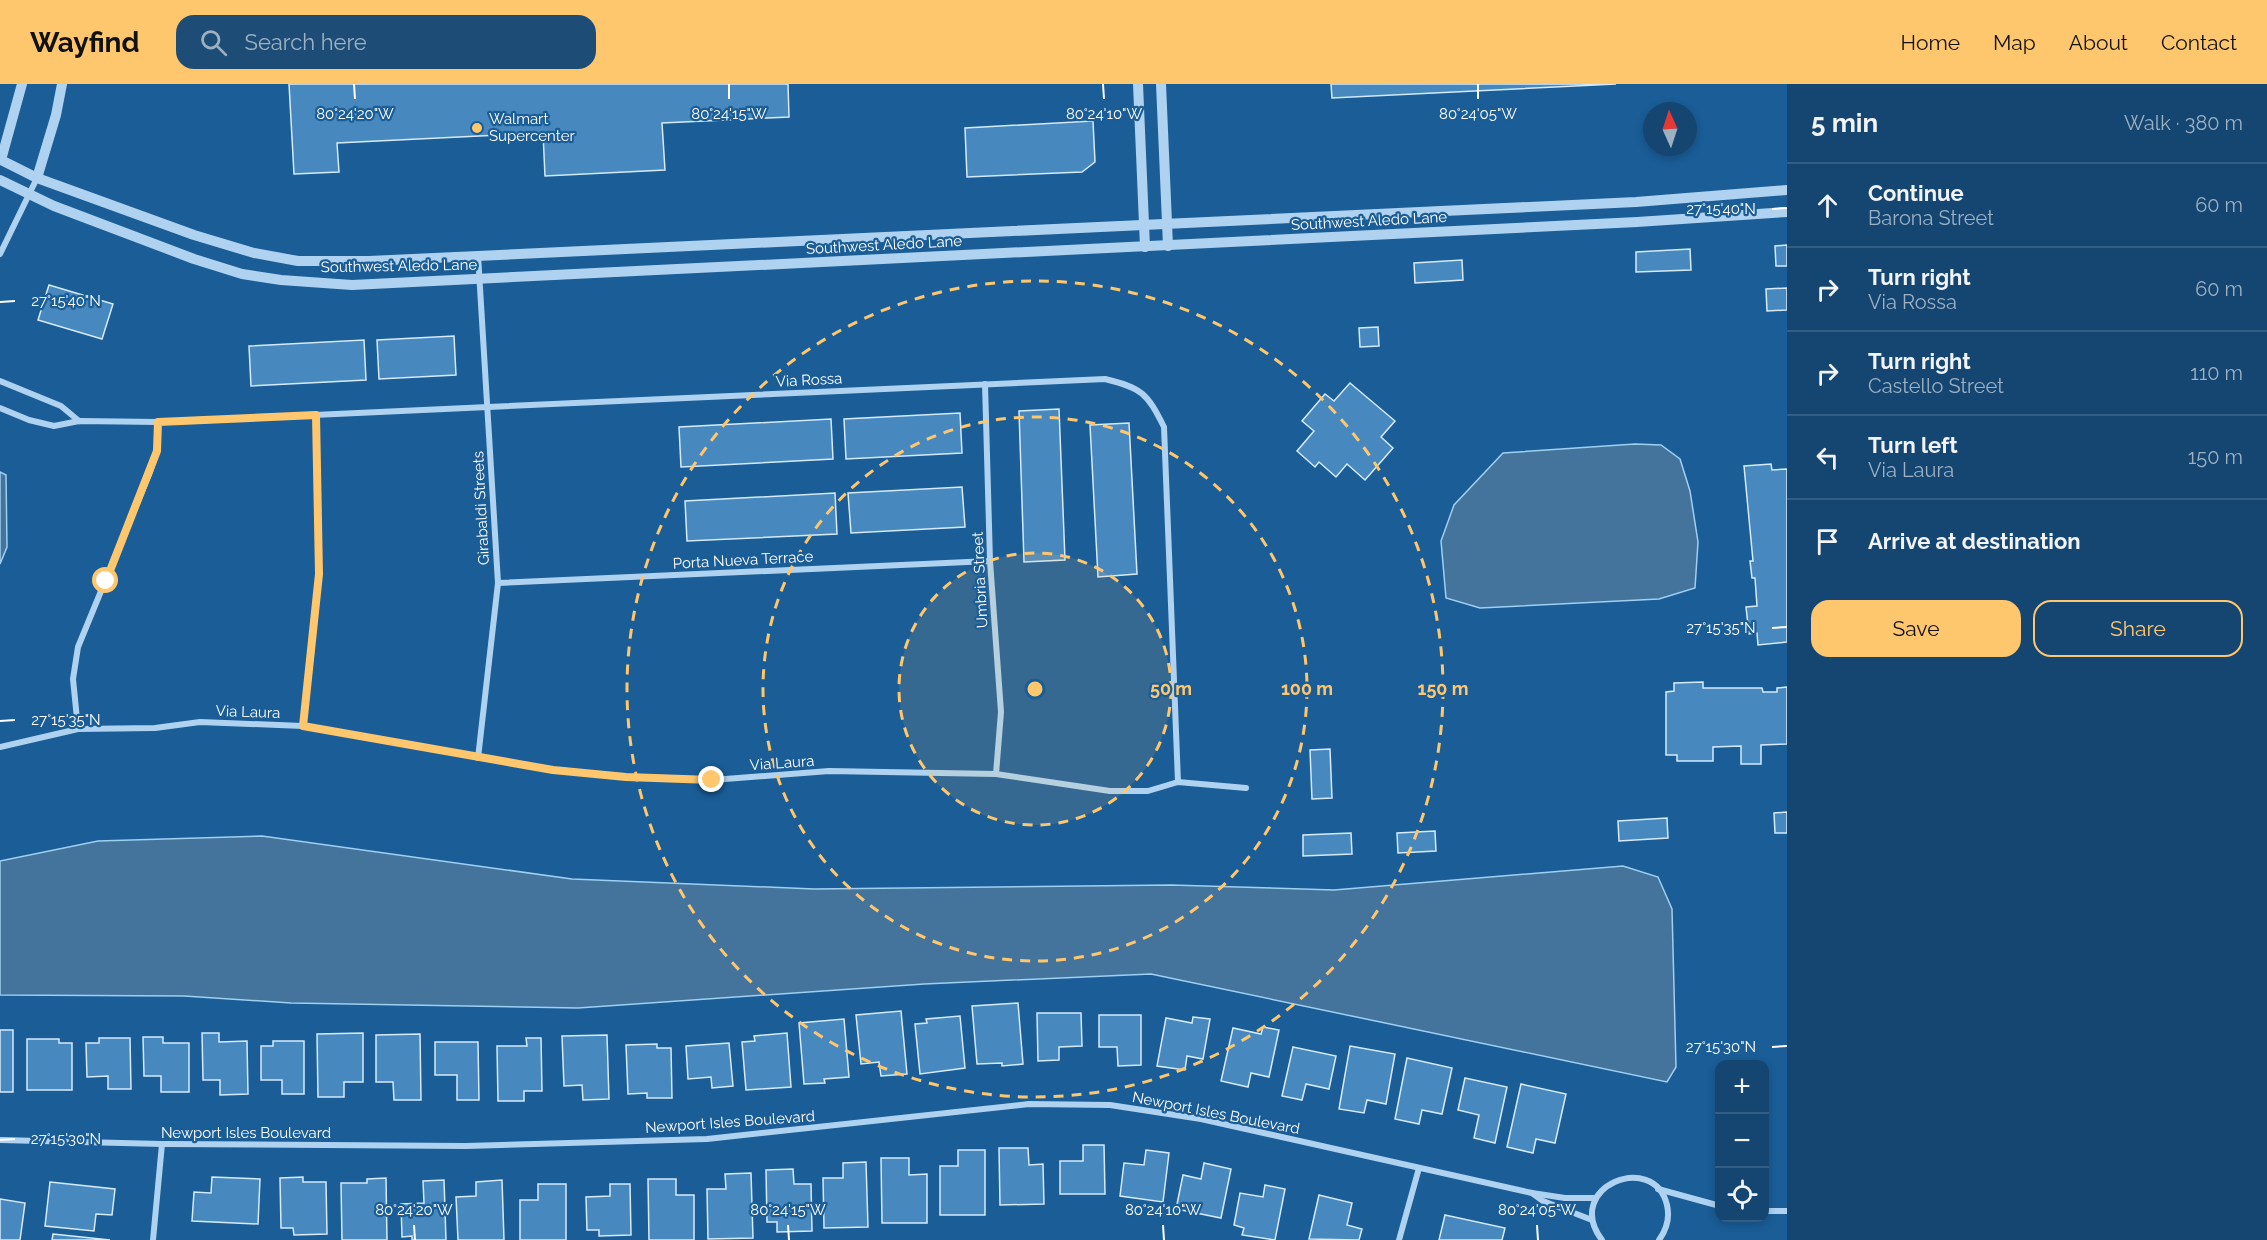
<!DOCTYPE html>
<meta charset="utf-8">
<style>
:root{--surface:#144671;--page:#1d4d76;--text:#f1f3f6;--muted:#9db1c3;--line:#335e84;--accent:#ffc76d}
body{margin:0;font-family:Raleway,sans-serif;background:var(--page);color:var(--text)}
.controls{position:absolute;right:18px;bottom:18px;display:grid;overflow:hidden;border-radius:12px;box-shadow:0 3px 9px #0003}
.controls button{width:54px;height:54px;display:grid;place-items:center;padding:0;border:0;border-bottom:2px solid var(--line);background:var(--surface);color:var(--text);font:30px sans-serif}
.compass{position:absolute;left:1643px;top:18px;width:54px;height:54px;border-radius:50%;background:var(--surface);box-shadow:0 3px 9px #0003;rotate:357deg}
.stop{position:absolute;width:18px;height:18px;margin:-14px;border:4px solid #ffc76d;border-radius:50%;background:#fff}
.stop.end{background:#ffc76d;border-color:#fff;box-shadow:0 2px 6px #0008}
.list{margin:0;padding:0;list-style:none}
h2{display:flex;justify-content:space-between;align-items:center;height:78px;margin:0;padding:0 24px;font-size:26px}
h2 small{font-size:20px;font-weight:400;color:var(--muted)}
.list li{display:grid;grid-template-columns:39px 1fr auto;gap:18px;align-items:center;box-sizing:border-box;height:84px;padding:0 24px;border-top:2px solid var(--line)}
.list b{display:block;font-size:22px;white-space:nowrap}
.list p{margin:0;font-size:20px;white-space:nowrap;color:var(--muted)}
.list em{font-size:20px;font-style:normal;color:var(--muted)}
.actions{display:flex;gap:12px;padding:18px 24px}
.actions a{flex:1;padding:14px 0;border:2px solid var(--accent);border-radius:18px;text-align:center;font-size:21px;color:var(--accent)}
.actions .main{background:var(--accent);color:#111}
.icon{flex:none;width:33px;height:33px;fill:none;stroke:currentColor;stroke-width:2;stroke-linecap:round;stroke-linejoin:round}
.map{position:relative;flex:none;width:1787px;height:1156px;overflow:hidden}
header{display:flex;align-items:center;gap:36px;box-sizing:border-box;height:84px;padding:0 30px;background:var(--accent);color:#111}
header strong{font-size:28px}
nav{display:flex;gap:33px;margin-inline-start:auto;font-size:21px}
.search{width:420px;height:54px;background:var(--page);display:flex;align-items:center;gap:15px;box-sizing:border-box;padding:0 21px;border-radius:18px;color:var(--muted);font-size:22px}
main{display:flex}
aside{flex:1;background:var(--surface)}
.map>svg:first-child{display:block}
.water{fill:#44739c;stroke:#a1cff2;stroke-width:1.5}
.building{fill:#4788bf;stroke:#d5eafb;stroke-width:1.5}
.lines{fill:none;stroke-linecap:round;stroke-linejoin:round}
.minor{stroke:#aed2f0;stroke-width:6}
.tertiary{stroke:#aed2f0;stroke-width:10}
.route{stroke:#ffc76d;stroke-width:8}
.ticks{fill:none;stroke:#fff;stroke-width:2}
.ring{fill:none;stroke:#ffc76d;stroke-width:3;stroke-dasharray:10 8}
.poi-dot{fill:#ffc76d;stroke:#1a5d97;stroke-width:2}
.labels{text-anchor:middle;dominant-baseline:central;stroke-width:4.5;stroke-linejoin:round;paint-order:stroke}
.poi-label{font-size:15px;fill:#fff;stroke:#1a5d97;text-anchor:start}
.street-label{font-size:15px;fill:#fff;stroke:#1a5d97}
.ticks-label{font-size:15px;text-anchor:middle;fill:#fff;stroke:#1a5d97;stroke-width:4.5;stroke-linejoin:round;paint-order:stroke}
.centre{fill:#ffc76d;stroke:#1a5d97;stroke-width:3}
.ring-label{font-size:18px;text-anchor:middle;font-weight:bold;fill:#ffc76d;stroke:#1a5d97;stroke-width:4.5;stroke-linejoin:round;paint-order:stroke}
</style>
<header>
<strong>Wayfind</strong>
<div class="search"><svg class="icon" aria-label="search" viewBox="0 0 24 24"><circle cx="10" cy="10" r="6"/><path d="M15 15l6 6"/></svg>Search here</div>
<nav><a>Home</a><a>Map</a><a>About</a><a>Contact</a></nav>
</header>
<main>
<div class="map">
<svg width="1787" height="1156" viewBox="0 0 1787 1156">
<rect width="100%" height="100%" fill="#1a5d97"/>
<!-- water -->
<g class="water">
<polygon points="1635,360 1661,361 1680,375 1690,407 1698,458 1695,504 1659,515 1480,524 1446,514 1441,457 1454,421 1503,369"/>
<polygon points="0,388 6,391 7,463 0,480"/>
<polygon points="262,752 572,795 814,805 1171,801 1334,806 1623,782 1658,793 1672,825 1676,983 1667,998 1151,890 924,900 578,924 291,919 184,912 0,911 0,777 98,757"/>
</g>
<!-- building -->
<g class="building">
<polygon points="289,0 788,0 789,33 662,39 665,86 545,92 543,49 337,59 339,88 294,90"/>
<polygon points="1331,0 1616,0 1332,14"/>
<polygon points="1093,37 1095,78 1082,88 967,93 965,44"/>
<polygon points="1787,161 1787,182 1776,182 1775,162"/>
<polygon points="1690,165 1691,186 1636,188 1636,168"/>
<polygon points="1462,176 1463,196 1415,199 1414,179"/>
<polygon points="49,201 113,220 102,255 38,236"/>
<polygon points="1787,204 1787,226 1767,227 1766,205"/>
<polygon points="1378,243 1379,262 1360,263 1359,244"/>
<polygon points="454,252 456,291 379,295 377,256"/>
<polygon points="364,256 366,296 251,302 249,262"/>
<polygon points="1350,299 1395,337 1381,353 1393,364 1365,396 1347,380 1336,393 1319,378 1315,383 1297,367 1314,347 1302,337 1325,310 1334,317"/>
<polygon points="1059,325 1065,476 1024,478 1019,327"/>
<polygon points="960,329 962,369 846,375 844,335"/>
<polygon points="831,335 833,375 681,383 679,343"/>
<polygon points="1129,339 1137,490 1098,493 1090,341"/>
<polygon points="1771,380 1772,386 1787,385 1787,558 1758,561 1757,549 1749,550 1746,523 1757,522 1755,494 1752,494 1750,477 1753,477 1744,382"/>
<polygon points="962,403 965,443 851,449 848,409"/>
<polygon points="835,409 837,450 687,457 685,417"/>
<polygon points="1703,598 1703,604 1762,604 1763,608 1777,608 1777,604 1787,603 1787,660 1761,661 1761,680 1741,680 1741,662 1713,663 1713,677 1677,677 1677,671 1666,671 1666,608 1674,607 1674,599"/>
<polygon points="1330,665 1332,714 1312,715 1310,666"/>
<polygon points="1787,728 1787,749 1775,749 1774,729"/>
<polygon points="1667,734 1668,754 1619,757 1618,737"/>
<polygon points="1435,747 1436,767 1398,769 1397,749"/>
<polygon points="1351,749 1352,770 1303,772 1303,751"/>
<polygon points="1018,919 1023,980 1002,982 1002,979 977,980 972,922"/>
<polygon points="901,927 907,990 881,992 879,978 861,980 856,931"/>
<polygon points="1037,929 1081,929 1082,962 1059,963 1059,976 1038,977"/>
<polygon points="1099,931 1141,931 1141,981 1118,982 1117,963 1099,963"/>
<polygon points="960,932 965,984 920,990 915,940 927,939 926,935"/>
<polygon points="1193,933 1210,935 1203,975 1187,972 1185,986 1157,982 1166,934 1192,939"/>
<polygon points="844,935 849,993 824,995 825,999 804,1000 799,939"/>
<polygon points="1263,943 1279,946 1269,993 1251,989 1248,1003 1221,997 1233,944 1261,950"/>
<rect x="0" y="946" width="13" height="62"/>
<polygon points="202,949 219,949 219,958 247,957 248,1010 220,1011 220,996 203,996"/>
<polygon points="363,949 363,998 344,998 344,1013 318,1013 317,950"/>
<polygon points="787,949 791,1003 746,1006 742,958 755,957 754,952"/>
<polygon points="420,950 421,1016 394,1016 393,998 376,998 376,951"/>
<polygon points="607,951 609,1015 583,1016 582,1001 564,1002 562,952"/>
<polygon points="143,953 163,953 163,959 189,959 189,1008 161,1008 161,992 144,992"/>
<polygon points="99,954 130,954 131,1005 108,1005 108,992 87,993 86,959 99,959"/>
<polygon points="526,954 541,954 542,1007 524,1007 524,1017 498,1017 497,962 527,962"/>
<polygon points="27,955 59,955 59,959 72,959 72,1006 27,1006"/>
<polygon points="273,957 304,957 304,1010 282,1010 282,996 261,996 261,962 273,962"/>
<polygon points="435,958 478,958 479,1016 457,1016 457,991 435,991"/>
<polygon points="729,959 733,1002 712,1004 711,993 688,995 686,962"/>
<polygon points="657,960 657,964 671,964 672,1014 647,1014 647,1009 628,1010 626,961"/>
<polygon points="1350,962 1395,970 1386,1020 1367,1016 1364,1029 1339,1025"/>
<polygon points="1293,963 1336,972 1329,1005 1306,1000 1302,1016 1282,1012"/>
<polygon points="1407,974 1452,984 1442,1030 1422,1026 1419,1040 1395,1035"/>
<polygon points="1465,994 1507,1003 1495,1059 1474,1054 1479,1031 1458,1026"/>
<polygon points="1521,1000 1566,1010 1555,1059 1536,1055 1533,1069 1507,1063"/>
<polygon points="1083,1061 1104,1061 1105,1110 1060,1110 1060,1077 1083,1077"/>
<polygon points="999,1064 1028,1064 1029,1081 1043,1080 1044,1120 1000,1121"/>
<polygon points="958,1066 985,1066 985,1131 940,1131 940,1082 958,1082"/>
<polygon points="1146,1066 1169,1069 1163,1118 1120,1112 1124,1079 1144,1081"/>
<polygon points="881,1074 909,1074 909,1091 927,1090 927,1139 882,1139"/>
<polygon points="866,1078 868,1143 824,1144 823,1094 843,1094 843,1079"/>
<polygon points="1204,1079 1231,1085 1221,1134 1176,1125 1183,1091 1201,1095"/>
<polygon points="793,1085 794,1100 811,1100 812,1147 777,1148 777,1138 767,1138 766,1086"/>
<polygon points="751,1089 753,1154 708,1155 707,1105 726,1105 725,1090"/>
<polygon points="212,1093 260,1095 258,1140 192,1137 194,1108 211,1109"/>
<polygon points="303,1093 303,1098 326,1098 327,1150 294,1151 293,1144 281,1144 280,1094"/>
<polygon points="386,1094 387,1156 342,1156 341,1099 367,1099 367,1095"/>
<polygon points="648,1095 676,1095 676,1111 694,1111 694,1156 649,1156"/>
<polygon points="444,1096 446,1156 412,1156 412,1152 402,1153 401,1120 424,1119 423,1097"/>
<polygon points="502,1096 504,1156 458,1156 456,1113 476,1112 476,1098"/>
<polygon points="50,1098 115,1105 112,1131 96,1130 94,1147 45,1142"/>
<polygon points="538,1100 566,1100 566,1156 520,1156 520,1116 538,1116"/>
<polygon points="610,1100 630,1100 631,1151 599,1152 599,1146 587,1146 586,1113 610,1112"/>
<polygon points="1265,1101 1285,1105 1275,1156 1242,1151 1244,1144 1234,1141 1240,1109 1263,1113"/>
<polygon points="1319,1111 1352,1119 1347,1141 1362,1145 1359,1156 1309,1155"/>
<polygon points="0,1115 25,1119 20,1156 0,1156"/>
<polygon points="1445,1131 1505,1144 1502,1156 1439,1156"/>
<polygon points="53,1150 110,1156 52,1156"/>
</g>
<g class="lines">
<!-- minor -->
<g class="minor">
<polyline points="0,170 37,94"/>
<polyline points="478,171 498,499 478,674"/>
<polyline points="0,297 61,322 79,337"/>
<polyline points="985,300 990,477 1001,628 996,690"/>
<path d="M 0,324 L 29,336 L 54,342 L 79,337 L 158,338 L 1105,295 C 1142,304 1147,309 1164,343 L 1178,698"/>
<polyline points="498,499 990,477"/>
<polyline points="303,642 319,490 316,331"/>
<polyline points="78,645 73,595 78,563 150,388 157,367 158,338"/>
<polyline points="0,663 78,645 155,644 200,638 303,642 553,686 625,693 712,696 829,687 996,690 1110,707 1148,707 1178,698 1246,704"/>
<polyline points="0,1056 162,1060 466,1062 707,1055 1029,1020 1110,1021 1201,1035 1532,1109 1565,1114 1596,1114"/>
<polyline points="1658,1105 1720,1122"/>
<polyline points="1532,1109 1543,1117 1592,1136"/>
<polyline points="1764,1127 1787,1127"/>
<polyline points="153,1156 162,1060"/>
<polyline points="1399,1156 1419,1084"/>
<path d="M 1602,1156 C 1562,1103 1654,1066 1667,1121 C 1670,1134 1667,1145 1659,1156"/>
</g>
<!-- tertiary -->
<g class="tertiary">
<polyline points="22,0 1,76 37,94 194,151 254,169 298,177 369,177 1636,118 1787,106"/>
<polyline points="1138,0 1145,163"/>
<polyline points="1161,0 1168,162"/>
<polyline points="37,94 56,31 62,0"/>
<polyline points="0,96 54,122 194,175 242,190 281,196 352,201 1637,138 1787,128"/>
</g>
</g>
<g class="lines">
<!-- route -->
<polyline class="route" points="106,497 157,367 158,338 316,331 319,490 303,642 553,686 626,693 712,696"/>
</g>
<!-- ticks -->
<path class="ticks" d="M 354,0 L 355,15M 729,0 L 729,15M 1103,0 L 1104,15M 1478,0 L 1478,15M 1772,125 L 1787,124M 0,218 L 15,217M 1772,544 L 1787,543M 0,637 L 15,636M 1772,963 L 1787,962M 0,1056 L 15,1055M 414,1141 L 415,1156M 788,1141 L 789,1156M 1163,1141 L 1164,1156M 1537,1141 L 1538,1156"/>
<!-- distance rings -->
<circle cx="1035" cy="605" r="136" fill="#ffc76d" fill-opacity=".12"/>
<g class="ring">
<circle cx="1035" cy="605" r="136"/>
<circle cx="1035" cy="605" r="272"/>
<circle cx="1035" cy="605" r="408"/>
</g>
<!-- markers -->
<circle class="poi-dot" cx="477" cy="44" r="6"/>
<g class="labels">
<!-- poi labels -->
<g class="poi-label">
<text x="489" y="35">Walmart<tspan x="489" dy="17">Supercenter</tspan></text>
</g>
<!-- street labels -->
<g class="street-label">
<text transform="translate(1369 137) rotate(-3)">Southwest Aledo Lane</text>
<text transform="translate(884 161) rotate(-3)">Southwest Aledo Lane</text>
<text transform="translate(399 182) rotate(-1)">Southwest Aledo Lane</text>
<text transform="translate(809 296) rotate(-3)">Via Rossa</text>
<text transform="translate(481 424) rotate(-93)">Girabaldi Streets</text>
<text transform="translate(743 476) rotate(-3)">Porta Nueva Terrace</text>
<text transform="translate(980 496) rotate(-93)">Umbria Street</text>
<text transform="translate(248 628) rotate(2)">Via Laura</text>
<text transform="translate(782 679) rotate(-4)">Via Laura</text>
<text transform="translate(1216 1029) rotate(11)">Newport Isles Boulevard</text>
<text transform="translate(730 1038) rotate(-4)">Newport Isles Boulevard</text>
<text x="246" y="1049">Newport Isles Boulevard</text>
</g>
</g>
<g class="ticks-label">
<text x="355" y="35">80°24'20"W</text>
<text x="729" y="35">80°24'15"W</text>
<text x="1104" y="35">80°24'10"W</text>
<text x="1478" y="35">80°24'05"W</text>
<text x="1721" y="130">27°15'40"N</text>
<text x="66" y="222">27°15'40"N</text>
<text x="1721" y="549">27°15'35"N</text>
<text x="66" y="641">27°15'35"N</text>
<text x="1721" y="968">27°15'30"N</text>
<text x="66" y="1060">27°15'30"N</text>
<text x="414" y="1131">80°24'20"W</text>
<text x="788" y="1131">80°24'15"W</text>
<text x="1163" y="1131">80°24'10"W</text>
<text x="1537" y="1131">80°24'05"W</text>
</g>
<circle cx="1035" cy="605" r="9" class="centre"/>
<g class="ring-label">
<text x="1171" y="611">50 m</text>
<text x="1307" y="611">100 m</text>
<text x="1443" y="611">150 m</text>
</g>
</svg>
<div class="controls">
<button>+</button>
<button>−</button>
<button><svg class="icon" aria-label="locate" viewBox="0 0 24 24"><circle cx="12" cy="12" r="6"/><path d="M12 2v4M12 18v4M2 12h4M18 12h4"/></svg></button>
</div>
<svg class="compass" viewBox="-18 -18 36 36"><path d="M0-13l5 13h-10z" fill="#e53935"/><path d="M0 13l5-13h-10z" fill="#9db1c3"/></svg>
<div class="stop" style="left:106px;top:497px"></div>
<div class="stop end" style="left:712px;top:696px"></div>
</div>
<aside>
<h2>5 min<small>Walk · 380 m</small></h2>
<ul class="list">
<li><svg class="icon" aria-label="ahead" viewBox="0 0 24 24"><path d="M12 20V5M6 11l6-6 6 6"/></svg><div><b>Continue</b><p>Barona Street</p></div><em>60 m</em></li>
<li><svg class="icon" aria-label="right" viewBox="0 0 24 24"><path d="M7 20v-9h11M14 6l5 5-5 5"/></svg><div><b>Turn right</b><p>Via Rossa</p></div><em>60 m</em></li>
<li><svg class="icon" aria-label="right" viewBox="0 0 24 24"><path d="M7 20v-9h11M14 6l5 5-5 5"/></svg><div><b>Turn right</b><p>Castello Street</p></div><em>110 m</em></li>
<li><svg class="icon" aria-label="left" viewBox="0 0 24 24"><path d="M17 20v-9H6M10 6l-5 5 5 5"/></svg><div><b>Turn left</b><p>Via Laura</p></div><em>150 m</em></li>
<li><svg class="icon" aria-label="arrive" viewBox="0 0 24 24"><path d="M6 21V4h12l-3 4 3 4H6"/></svg><div><b>Arrive at destination</b></div></li>
</ul>
<div class="actions"><a class="main">Save</a><a>Share</a></div>
</aside>
</main>
